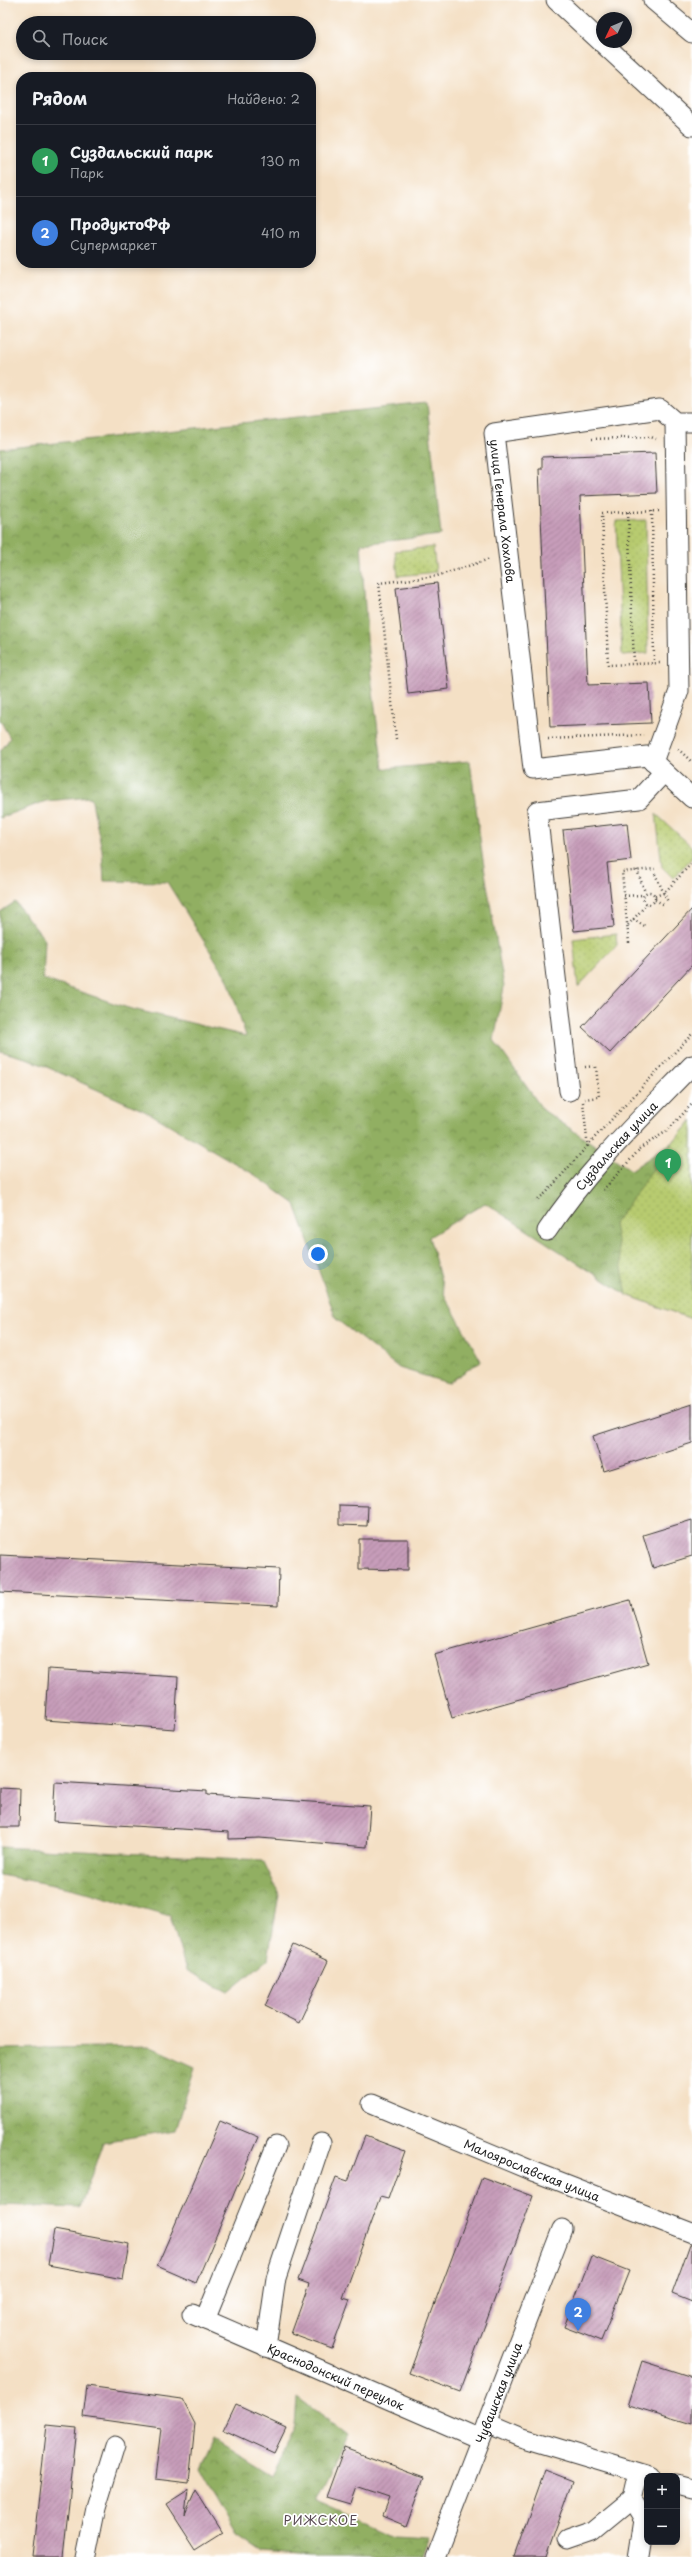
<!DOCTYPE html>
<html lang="ru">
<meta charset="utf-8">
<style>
:root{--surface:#171b24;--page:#242831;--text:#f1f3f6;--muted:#9ea1a6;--line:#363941;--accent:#d1495b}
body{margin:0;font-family:"Playpen Sans",sans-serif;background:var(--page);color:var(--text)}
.controls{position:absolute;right:12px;bottom:12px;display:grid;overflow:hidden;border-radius:8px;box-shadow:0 2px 6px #0003}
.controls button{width:36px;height:36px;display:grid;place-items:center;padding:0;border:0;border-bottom:1px solid var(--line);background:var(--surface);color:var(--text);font:20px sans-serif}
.compass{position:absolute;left:596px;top:12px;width:36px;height:36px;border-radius:50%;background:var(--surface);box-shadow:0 2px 6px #0003;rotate:226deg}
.you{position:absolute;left:318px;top:1254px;width:14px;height:14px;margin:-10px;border:3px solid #fff;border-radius:50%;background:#1a73e8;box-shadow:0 0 0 6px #1a73e833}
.badge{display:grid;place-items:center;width:26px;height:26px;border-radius:50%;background:var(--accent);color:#fff;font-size:13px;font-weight:700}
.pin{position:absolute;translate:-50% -33px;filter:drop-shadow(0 1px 2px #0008)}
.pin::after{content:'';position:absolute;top:21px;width:14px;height:12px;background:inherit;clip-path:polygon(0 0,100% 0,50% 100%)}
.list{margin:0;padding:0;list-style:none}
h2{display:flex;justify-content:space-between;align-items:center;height:52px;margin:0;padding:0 16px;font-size:17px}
h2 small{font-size:13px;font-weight:400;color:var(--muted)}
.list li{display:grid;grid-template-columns:26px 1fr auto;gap:12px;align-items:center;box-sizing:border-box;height:72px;padding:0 16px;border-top:1px solid var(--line)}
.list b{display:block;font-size:15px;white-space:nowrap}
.list p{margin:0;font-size:13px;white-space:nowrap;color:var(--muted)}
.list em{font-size:13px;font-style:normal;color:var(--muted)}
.icon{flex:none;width:22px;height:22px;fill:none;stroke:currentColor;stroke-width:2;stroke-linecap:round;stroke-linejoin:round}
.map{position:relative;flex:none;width:692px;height:2557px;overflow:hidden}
.search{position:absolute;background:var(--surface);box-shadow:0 2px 6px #0003;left:16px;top:16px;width:300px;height:44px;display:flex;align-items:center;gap:10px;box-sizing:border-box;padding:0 14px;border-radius:22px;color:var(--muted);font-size:15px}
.panel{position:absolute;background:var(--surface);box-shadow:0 2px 6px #0003;left:16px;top:72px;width:300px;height:196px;border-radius:16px}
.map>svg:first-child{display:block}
.forest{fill:url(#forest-crowns);stroke:#56663f}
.park{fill:url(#park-dots);stroke:#6a7446}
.building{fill:url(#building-hatch)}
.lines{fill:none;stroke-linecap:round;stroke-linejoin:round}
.minor-casing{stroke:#3c3935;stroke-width:21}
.path{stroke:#3c3935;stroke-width:2.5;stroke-dasharray:1 3;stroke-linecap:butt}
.minor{stroke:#fff;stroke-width:19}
.labels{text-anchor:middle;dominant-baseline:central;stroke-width:3.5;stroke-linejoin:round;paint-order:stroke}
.street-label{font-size:12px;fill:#1c1c1c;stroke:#fff}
.neighbourhood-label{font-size:13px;letter-spacing:1px;fill:#584953;stroke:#fff}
</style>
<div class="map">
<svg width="692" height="2557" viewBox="0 0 692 2557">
<defs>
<pattern id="forest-crowns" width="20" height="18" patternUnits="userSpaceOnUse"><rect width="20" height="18" fill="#91af62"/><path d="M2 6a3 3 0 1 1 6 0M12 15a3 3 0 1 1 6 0" fill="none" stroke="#768e50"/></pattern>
<pattern id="park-dots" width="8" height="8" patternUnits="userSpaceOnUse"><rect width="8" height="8" fill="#b7cb6f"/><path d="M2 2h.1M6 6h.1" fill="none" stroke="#9dae60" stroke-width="1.8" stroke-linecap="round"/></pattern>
<pattern id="building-hatch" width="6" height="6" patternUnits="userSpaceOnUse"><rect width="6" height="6" fill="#c79dba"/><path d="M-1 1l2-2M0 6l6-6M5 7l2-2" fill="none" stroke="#a17f96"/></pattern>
</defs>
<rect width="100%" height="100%" fill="#fff"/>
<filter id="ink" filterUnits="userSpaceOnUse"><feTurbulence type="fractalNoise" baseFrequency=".025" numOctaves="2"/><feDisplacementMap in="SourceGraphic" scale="8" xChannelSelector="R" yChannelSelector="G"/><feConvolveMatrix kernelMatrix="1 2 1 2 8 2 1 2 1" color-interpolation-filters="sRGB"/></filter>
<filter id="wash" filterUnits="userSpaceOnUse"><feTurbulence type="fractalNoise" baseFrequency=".012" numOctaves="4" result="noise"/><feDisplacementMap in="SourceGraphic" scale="16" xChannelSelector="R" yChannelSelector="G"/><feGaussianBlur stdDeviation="0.9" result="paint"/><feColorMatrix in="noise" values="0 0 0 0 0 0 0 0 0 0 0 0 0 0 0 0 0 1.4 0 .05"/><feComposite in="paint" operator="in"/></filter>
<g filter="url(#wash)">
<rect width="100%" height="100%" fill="#f4e0c5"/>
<!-- forest -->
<g class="forest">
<polygon points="427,403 441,535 361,544 368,653 383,769 470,761 482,854 504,987 494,1040 543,1110 631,1170 674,1141 692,1120 692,1319 627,1295 485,1203 429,1237 445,1296 481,1361 448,1383 399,1368 336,1319 295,1204 255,1175 151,1114 29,1059 0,1051 0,912 15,902 45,940 43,979 128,1008 246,1036 228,980 167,882 104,881 102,850 91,797 46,801 0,818 0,752 10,738 0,720 0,449"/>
<polygon points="0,1847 263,1860 279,1894 268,1959 228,1992 186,1970 170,1916 75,1889 0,1875"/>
<polygon points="149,2046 195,2067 175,2130 103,2142 80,2208 0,2205 0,2049"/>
<polygon points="297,2397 348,2435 315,2501 394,2536 429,2538 421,2557 309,2557 263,2553 238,2536 201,2472 215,2438 271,2473 295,2426"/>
</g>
<!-- park -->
<g class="park">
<polygon points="646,520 648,653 622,655 616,521"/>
<polygon points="433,547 436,572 398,576 395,551"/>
<polygon points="656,814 692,847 692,858 673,878 662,867"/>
<polygon points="616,934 617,945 578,987 573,939"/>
<polygon points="692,1120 692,1319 627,1295 614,1224 674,1141"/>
</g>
<g id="blocks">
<!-- building -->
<g class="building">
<polygon points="655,453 657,493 580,496 588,685 649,683 651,723 550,727 539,469 542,469 542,457"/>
<polygon points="437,583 449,689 408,694 396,588"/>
<polygon points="627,823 631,860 607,863 614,927 574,931 563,830"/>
<polygon points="692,909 692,965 610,1053 582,1027"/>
<polygon points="692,1404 692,1443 604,1471 593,1436"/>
<polygon points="339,1505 368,1506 367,1526 339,1525"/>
<polygon points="692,1520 692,1556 653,1568 643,1535"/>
<polygon points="359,1539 408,1539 408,1570 359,1569"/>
<polygon points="0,1555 279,1569 278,1606 0,1592"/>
<polygon points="630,1600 648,1663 452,1718 434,1655"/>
<polygon points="48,1669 178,1677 175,1729 45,1720"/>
<polygon points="55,1782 207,1791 207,1795 370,1806 367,1847 260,1838 229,1839 229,1832 53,1821"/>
<polygon points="0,1788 20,1789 19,1827 0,1827"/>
<polygon points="293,1945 328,1961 299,2023 265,2006"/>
<polygon points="220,2121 258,2137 196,2283 157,2266"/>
<polygon points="365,2136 405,2151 388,2199 380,2197 343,2298 350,2300 332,2349 291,2334 309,2284 298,2280 336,2177 348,2181"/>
<polygon points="482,2177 533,2196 460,2392 409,2373"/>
<polygon points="54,2230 129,2244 123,2279 48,2265"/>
<polygon points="690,2244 692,2244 692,2302 672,2294"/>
<polygon points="591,2256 629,2271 601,2341 564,2327"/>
<polygon points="642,2361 692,2377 692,2424 628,2405"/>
<polygon points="87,2386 182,2399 195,2424 189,2483 155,2479 161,2428 83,2417"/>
<polygon points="236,2405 286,2428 274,2453 224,2430"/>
<polygon points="47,2425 77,2428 63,2557 32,2557"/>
<polygon points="344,2448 424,2477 406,2526 382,2516 389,2498 356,2487 350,2504 326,2497"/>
<polygon points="545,2470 573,2481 546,2557 514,2557"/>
<polygon points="188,2490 185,2515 196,2491 222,2532 195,2549 166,2504"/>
</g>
</g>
</g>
<g filter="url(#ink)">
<use href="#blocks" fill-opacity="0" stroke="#3c3935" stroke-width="1"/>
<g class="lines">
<!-- minor casing -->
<g class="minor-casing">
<g id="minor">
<polyline points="556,0 692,126"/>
<polyline points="653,0 692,33"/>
<path id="s1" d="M 692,422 L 675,422 L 660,409 L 494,433 L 533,769 L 647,756 L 692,798"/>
<polyline points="653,762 679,691 675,422"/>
<polyline points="569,1091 537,811 639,799 664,772"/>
<path id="s2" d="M 547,1231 C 588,1169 641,1118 692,1065"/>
<path id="s3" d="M 372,2104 L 535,2172 L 692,2233"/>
<path id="s4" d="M 192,2314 L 480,2439"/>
<polyline points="205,2320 276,2146"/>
<polyline points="266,2347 276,2278 321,2143"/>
<polyline points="487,2423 520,2437 650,2476"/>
<polyline points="677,2484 692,2488"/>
<polyline points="567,2540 593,2531 632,2499"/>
<polyline points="86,2557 96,2508 115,2446"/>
<path id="s5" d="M 435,2557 L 562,2229"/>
<polyline points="638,2557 644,2519 632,2499 638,2473"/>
</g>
</g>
<!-- path -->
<g class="path">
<polyline points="592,439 651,437 656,439"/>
<polyline points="652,511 654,663"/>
<polyline points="659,511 602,513 608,665 660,663"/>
<polyline points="628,512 634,664"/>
<polyline points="396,739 379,583 437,576 490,559"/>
<polyline points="548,739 644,735"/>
<polyline points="678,749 692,762"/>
<polyline points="637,870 645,892"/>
<polyline points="655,874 668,902"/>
<circle cx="649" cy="898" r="6"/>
<polyline points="624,896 643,895"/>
<polyline points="655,896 664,893 692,863"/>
<polyline points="655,900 665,905"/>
<polyline points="633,919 645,926"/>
<polyline points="628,925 647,904"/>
<polyline points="629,943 622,872 655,869"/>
<polyline points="585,1067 596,1066 599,1097 585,1099"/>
<polyline points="583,1102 588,1148"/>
<polyline points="639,1149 667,1131 692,1104"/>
<polyline points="603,1190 640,1149"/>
<polyline points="538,1199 546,1193 597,1135 692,1034"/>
</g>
<!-- minor -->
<use href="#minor" class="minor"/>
</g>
</g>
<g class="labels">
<!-- street labels -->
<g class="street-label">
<text stroke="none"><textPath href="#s1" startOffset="283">улица Генерала Хохлова</textPath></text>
<text stroke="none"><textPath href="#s2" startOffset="110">Суздальская улица</textPath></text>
<text stroke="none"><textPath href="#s3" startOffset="173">Малоярославская улица</textPath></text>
<text stroke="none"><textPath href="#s4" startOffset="157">Краснодонский переулок</textPath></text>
<text stroke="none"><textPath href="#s5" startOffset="176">Чувашская улица</textPath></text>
</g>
<!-- neighbourhood labels -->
<g class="neighbourhood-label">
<text x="321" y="2519">РИЖСКОЕ</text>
</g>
</g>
</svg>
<div class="controls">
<button>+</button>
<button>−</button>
</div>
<svg class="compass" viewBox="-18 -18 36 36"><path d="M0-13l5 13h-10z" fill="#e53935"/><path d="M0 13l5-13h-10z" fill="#9ea1a6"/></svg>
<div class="you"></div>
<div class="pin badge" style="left:668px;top:1182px;background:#2e9e5b">1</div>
<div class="pin badge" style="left:578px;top:2331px;background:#3f7fe0">2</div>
<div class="search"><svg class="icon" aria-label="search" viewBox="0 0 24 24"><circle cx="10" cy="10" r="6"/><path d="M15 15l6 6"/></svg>Поиск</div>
<section class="panel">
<h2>Рядом<small>Найдено: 2</small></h2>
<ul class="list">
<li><span class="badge" style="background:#2e9e5b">1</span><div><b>Суздальский парк</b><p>Парк</p></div><em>130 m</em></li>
<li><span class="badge" style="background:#3f7fe0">2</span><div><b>ПродуктоФф</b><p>Супермаркет</p></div><em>410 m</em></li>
</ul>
</section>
</div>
